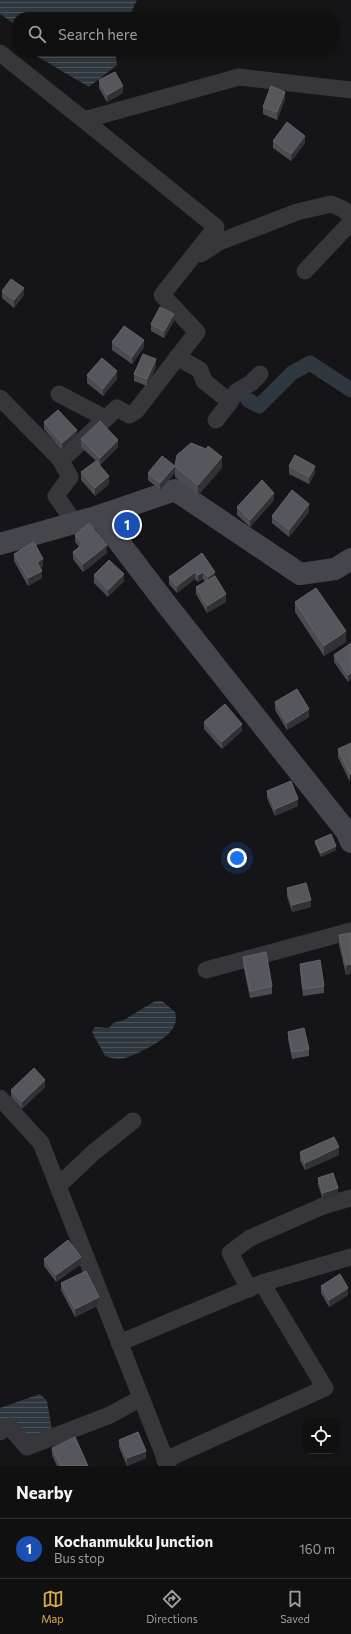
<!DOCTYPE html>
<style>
:root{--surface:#101011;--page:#1e1e1f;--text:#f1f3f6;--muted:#9c9d9f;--line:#303031;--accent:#e1ab43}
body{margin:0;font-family:Commissioner,sans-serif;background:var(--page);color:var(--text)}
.controls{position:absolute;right:12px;bottom:12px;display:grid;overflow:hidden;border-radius:8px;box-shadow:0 2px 6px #0003}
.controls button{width:36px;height:36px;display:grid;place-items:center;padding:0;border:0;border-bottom:1px solid var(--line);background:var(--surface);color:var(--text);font:20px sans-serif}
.you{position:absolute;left:237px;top:858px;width:14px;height:14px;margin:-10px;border:3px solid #fff;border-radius:50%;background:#1a73e8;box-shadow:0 0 0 6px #1a73e833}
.badge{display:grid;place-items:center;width:26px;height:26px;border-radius:50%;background:var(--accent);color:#fff;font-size:13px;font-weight:700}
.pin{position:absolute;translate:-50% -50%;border:2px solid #fff;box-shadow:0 1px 4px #0006}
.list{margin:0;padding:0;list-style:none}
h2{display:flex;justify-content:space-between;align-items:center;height:52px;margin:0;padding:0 16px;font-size:17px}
h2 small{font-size:13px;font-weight:400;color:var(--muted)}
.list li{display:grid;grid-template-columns:26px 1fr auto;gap:12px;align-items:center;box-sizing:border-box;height:60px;padding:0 16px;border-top:1px solid var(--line)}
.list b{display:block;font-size:15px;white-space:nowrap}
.list p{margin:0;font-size:13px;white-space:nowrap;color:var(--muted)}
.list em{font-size:13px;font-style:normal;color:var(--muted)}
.icon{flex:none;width:22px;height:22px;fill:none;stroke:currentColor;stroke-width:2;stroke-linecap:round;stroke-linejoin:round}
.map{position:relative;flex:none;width:351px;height:1466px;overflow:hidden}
.search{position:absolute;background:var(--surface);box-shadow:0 2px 6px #0003;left:12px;right:12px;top:12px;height:44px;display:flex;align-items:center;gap:10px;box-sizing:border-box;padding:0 14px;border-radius:16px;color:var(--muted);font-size:15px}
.sheet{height:112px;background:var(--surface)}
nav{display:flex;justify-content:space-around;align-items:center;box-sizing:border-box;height:56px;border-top:1px solid var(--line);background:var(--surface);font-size:11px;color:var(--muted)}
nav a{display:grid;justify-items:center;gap:2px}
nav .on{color:var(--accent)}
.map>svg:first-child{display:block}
.water{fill:url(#water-rules)}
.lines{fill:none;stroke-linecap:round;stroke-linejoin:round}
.canal{stroke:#2f383e;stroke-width:15}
.street{stroke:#37373b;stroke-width:17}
.secondary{stroke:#45464b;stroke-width:22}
.wall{fill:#4b4c52}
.shaded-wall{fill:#313236}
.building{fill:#55575c;stroke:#62646a}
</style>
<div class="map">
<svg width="351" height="1466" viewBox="0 0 351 1466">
<defs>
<pattern id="water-rules" width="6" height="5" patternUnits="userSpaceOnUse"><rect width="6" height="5" fill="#2f383e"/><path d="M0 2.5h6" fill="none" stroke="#4a5258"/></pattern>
</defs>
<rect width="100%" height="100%" fill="#151517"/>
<!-- water -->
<g class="water">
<polygon points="0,0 137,0 129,17 17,17 17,26 0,14"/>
<polygon points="28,51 115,51 117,65 89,87"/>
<path d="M 155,1001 L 162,1001 L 175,1012 C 177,1019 176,1026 170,1032 C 163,1041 129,1060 118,1059 C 114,1059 109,1057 105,1056 L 92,1032 L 95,1027 L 109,1028 L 113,1023 L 124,1020 Z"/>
<polygon points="40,1394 47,1401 52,1430 32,1439 0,1428 0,1408"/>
</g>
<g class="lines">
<!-- canal -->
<polyline class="canal" points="248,400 259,406 292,373 310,363 351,390"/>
<!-- street -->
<g class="street">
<polyline points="0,53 84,120 239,77 351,90"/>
<polyline points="201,254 219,242 297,212 331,204 343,209 351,216"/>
<polyline points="305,271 351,222"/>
<polyline points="177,357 200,370 204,381 230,402 236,392 251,383 260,374"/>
<polyline points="59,394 105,418"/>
<polyline points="0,398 60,459 70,477 56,496 75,523"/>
<polyline points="216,420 230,402"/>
<polyline points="60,459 69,453 117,408 129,415 136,411 197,332 162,295 216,227 84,120"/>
<polyline points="206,970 351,931"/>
<polyline points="0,1098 41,1143 168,1466"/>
<polyline points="58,1186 94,1152 133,1121"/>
<polyline points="249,1289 230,1253 250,1238 323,1206 351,1198"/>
<polyline points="119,1343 262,1283 351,1257"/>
<polyline points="0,1432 9,1426 27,1447 110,1415 141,1398"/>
<polyline points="165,1460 325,1388 262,1283"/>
</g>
<!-- secondary -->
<g class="secondary">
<polyline points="99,516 167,605 346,831 351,842"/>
<polyline points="0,544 99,516 175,490 300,574 335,569 351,559"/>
</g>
</g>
<!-- wall -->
<g class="wall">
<polygon points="99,80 123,93 107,102 99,88"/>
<polygon points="285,99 277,120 263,114 263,107"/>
<polygon points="273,141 305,143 291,161 273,148"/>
<polygon points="2,291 24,295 14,308 2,298"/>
<polygon points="174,321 164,338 151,331 151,324"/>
<polygon points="112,342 144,347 132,364 112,350"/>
<polygon points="156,367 147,386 134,381 134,374"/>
<polygon points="87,375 117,379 103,396 87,383"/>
<polygon points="44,422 77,437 62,450 44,429"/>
<polygon points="81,439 118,447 100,465 109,484 95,496 81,480 81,472 96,461 81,447"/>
<polygon points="175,466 222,468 198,495 175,477"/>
<polygon points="289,466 315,473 309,484 289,474"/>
<polygon points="148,473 175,473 160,490 148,480"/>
<polygon points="274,500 250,527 237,515 237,507"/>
<polygon points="309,512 289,537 272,523 272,516"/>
<polygon points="75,535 107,553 83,572 73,559 73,552 79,547 75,542"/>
<polygon points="202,553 215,576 226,602 207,613 196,594 196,587 205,582 203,579 198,582 195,579 177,593 169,584 169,577"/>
<polygon points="14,554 43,566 40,568 42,578 28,586 14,561"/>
<polygon points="94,575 124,581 108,597 94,583"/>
<polygon points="295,602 346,642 324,656 295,612"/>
<polygon points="351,643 348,682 334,662 334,655"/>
<polygon points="275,702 309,717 287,730 275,710"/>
<polygon points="204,722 242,731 222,749 204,729"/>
<polygon points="351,743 350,782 338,757 338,749"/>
<polygon points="267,791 298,806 275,816 267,798"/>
<polygon points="315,841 336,850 321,857 315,844"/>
<polygon points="287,888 311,907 292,912 287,896"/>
<polygon points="351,933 351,974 346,975 339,945 339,935"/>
<polygon points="243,957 272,986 272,994 250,998 243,964"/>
<polygon points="300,964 324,986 324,993 303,996 300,971"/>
<polygon points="288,1032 309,1049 309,1056 292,1059 288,1039"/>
<polygon points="45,1087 22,1109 11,1097 11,1090"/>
<polygon points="300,1152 339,1155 305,1170 300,1160"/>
<polygon points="318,1178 338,1196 323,1200 318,1185"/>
<polygon points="44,1259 81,1264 56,1282 44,1266"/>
<polygon points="61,1283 99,1305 75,1317 61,1290"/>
<polygon points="321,1286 348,1295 329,1307 321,1293"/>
<polygon points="119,1440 146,1458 127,1466 119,1447"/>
<polygon points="52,1448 88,1466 57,1466 52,1455"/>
</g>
<!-- shaded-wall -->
<g class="shaded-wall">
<polygon points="123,86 123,93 107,102 107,95"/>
<polygon points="285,92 285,99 277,120 277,112"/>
<polygon points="305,136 305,143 291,161 291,154"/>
<polygon points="24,288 24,295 14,308 14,300"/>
<polygon points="174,314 174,321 164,338 164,331"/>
<polygon points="144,340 144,347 132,364 132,357"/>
<polygon points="156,359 156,367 147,386 147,379"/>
<polygon points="117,371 117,379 103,396 103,389"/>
<polygon points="77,430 77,437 62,450 62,443"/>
<polygon points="118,440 118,447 100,465 100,458"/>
<polygon points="222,457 222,468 198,495 198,485"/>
<polygon points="175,466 175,473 160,490 160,483"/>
<polygon points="315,466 315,473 309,484 309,477"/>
<polygon points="109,476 109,484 95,496 95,488"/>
<polygon points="274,493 274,500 250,527 250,520"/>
<polygon points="309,504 309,512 289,537 289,530"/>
<polygon points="107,545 107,553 83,572 83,564"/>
<polygon points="43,559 43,566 37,570 37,562"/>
<polygon points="42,571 42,578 28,586 28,578"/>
<polygon points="195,572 195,579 177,593 177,586"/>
<polygon points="203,572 203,579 198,582 198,575"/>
<polygon points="215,572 215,579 208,584 208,577"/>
<polygon points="124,574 124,581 108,597 108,590"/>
<polygon points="226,594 226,602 207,613 207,606"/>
<polygon points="346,631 346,642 324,656 324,646"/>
<polygon points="351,673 351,680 348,682 348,675"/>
<polygon points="309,709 309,717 287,730 287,723"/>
<polygon points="242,724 242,731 222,749 222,742"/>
<polygon points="298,799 298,806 275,816 275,809"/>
<polygon points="336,846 336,850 321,857 321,853"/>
<polygon points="311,900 311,907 292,912 292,905"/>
<polygon points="351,964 351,974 346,975 346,965"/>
<polygon points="45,1080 45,1087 22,1109 22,1102"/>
<polygon points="339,1147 339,1155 305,1170 305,1163"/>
<polygon points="338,1188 338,1196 323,1200 323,1193"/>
<polygon points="81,1257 81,1264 56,1282 56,1275"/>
<polygon points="348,1288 348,1295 329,1307 329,1300"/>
<polygon points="99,1297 99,1305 75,1317 75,1309"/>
<polygon points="146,1451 146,1458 127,1466 127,1458"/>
</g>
<!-- building -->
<g class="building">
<polygon points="115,72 123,86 107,95 99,80"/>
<polygon points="271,86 285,92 277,112 263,107"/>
<polygon points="287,122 305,136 291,154 273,141"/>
<polygon points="11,279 24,288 14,300 2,291"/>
<polygon points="160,307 174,314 164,331 151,324"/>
<polygon points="124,326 144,340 132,357 112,342"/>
<polygon points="143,354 156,359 147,379 134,374"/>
<polygon points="102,358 117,371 103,389 87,375"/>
<polygon points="58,410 77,430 62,443 44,422"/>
<polygon points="100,421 118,440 100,458 81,439"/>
<polygon points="191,443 206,449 208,446 222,457 198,485 175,466 177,455"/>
<polygon points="295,455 315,466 309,477 289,466"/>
<polygon points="162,456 175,466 160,483 148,473"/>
<polygon points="96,461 109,476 95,488 81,472"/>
<polygon points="262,480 274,493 250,520 237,507"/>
<polygon points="292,490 309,504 289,530 272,516"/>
<polygon points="89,523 107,545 83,564 73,552 83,544 75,535"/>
<polygon points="34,542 43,559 37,562 42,571 28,578 14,554"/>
<polygon points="202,553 215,572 208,577 203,572 198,575 195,572 177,586 169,577"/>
<polygon points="109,560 124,574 108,590 94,575"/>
<polygon points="215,576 226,594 207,606 196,587"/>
<polygon points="316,588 346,631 324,646 295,602"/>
<polygon points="351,643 351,673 348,675 334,655"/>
<polygon points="297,689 309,709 287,723 275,702"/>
<polygon points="225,704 242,724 222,742 204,722"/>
<polygon points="351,743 351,774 350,774 338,749"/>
<polygon points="291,781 298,799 275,809 267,791"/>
<polygon points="331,834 336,846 321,853 315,841"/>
<polygon points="306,883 311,900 292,905 287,888"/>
<polygon points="351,933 351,964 346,965 339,935"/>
<polygon points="266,952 272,986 250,991 243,957"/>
<polygon points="320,960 324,986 303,989 300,964"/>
<polygon points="304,1028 309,1049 292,1052 288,1032"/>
<polygon points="34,1068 45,1080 22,1102 11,1090"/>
<polygon points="334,1137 339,1147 305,1163 300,1152"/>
<polygon points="333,1173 338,1188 323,1193 318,1178"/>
<polygon points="68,1240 81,1257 56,1275 44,1259"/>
<polygon points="86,1271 99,1297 75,1309 61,1283"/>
<polygon points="340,1274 348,1288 329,1300 321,1286"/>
<polygon points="138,1432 146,1451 127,1458 119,1440"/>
<polygon points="75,1437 88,1466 61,1466 52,1448"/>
</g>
</svg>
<div class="controls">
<button><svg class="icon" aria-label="locate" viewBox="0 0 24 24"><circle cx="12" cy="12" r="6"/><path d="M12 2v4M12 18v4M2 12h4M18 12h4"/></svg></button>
</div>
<div class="you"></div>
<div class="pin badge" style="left:127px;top:525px;background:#1a4fb4">1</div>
<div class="search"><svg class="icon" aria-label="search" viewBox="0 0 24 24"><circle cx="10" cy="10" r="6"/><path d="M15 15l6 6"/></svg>Search here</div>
</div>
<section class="sheet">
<h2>Nearby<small></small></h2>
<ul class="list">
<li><span class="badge" style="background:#1a4fb4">1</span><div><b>Kochanmukku Junction</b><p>Bus stop</p></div><em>160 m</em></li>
</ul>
</section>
<nav>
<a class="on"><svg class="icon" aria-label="map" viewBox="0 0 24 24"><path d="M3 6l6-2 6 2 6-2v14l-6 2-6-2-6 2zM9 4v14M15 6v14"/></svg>Map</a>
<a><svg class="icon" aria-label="directions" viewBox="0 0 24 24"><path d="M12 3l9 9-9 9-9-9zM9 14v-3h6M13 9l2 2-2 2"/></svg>Directions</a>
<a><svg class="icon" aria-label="saved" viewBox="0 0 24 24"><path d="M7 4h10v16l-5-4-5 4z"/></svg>Saved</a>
</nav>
